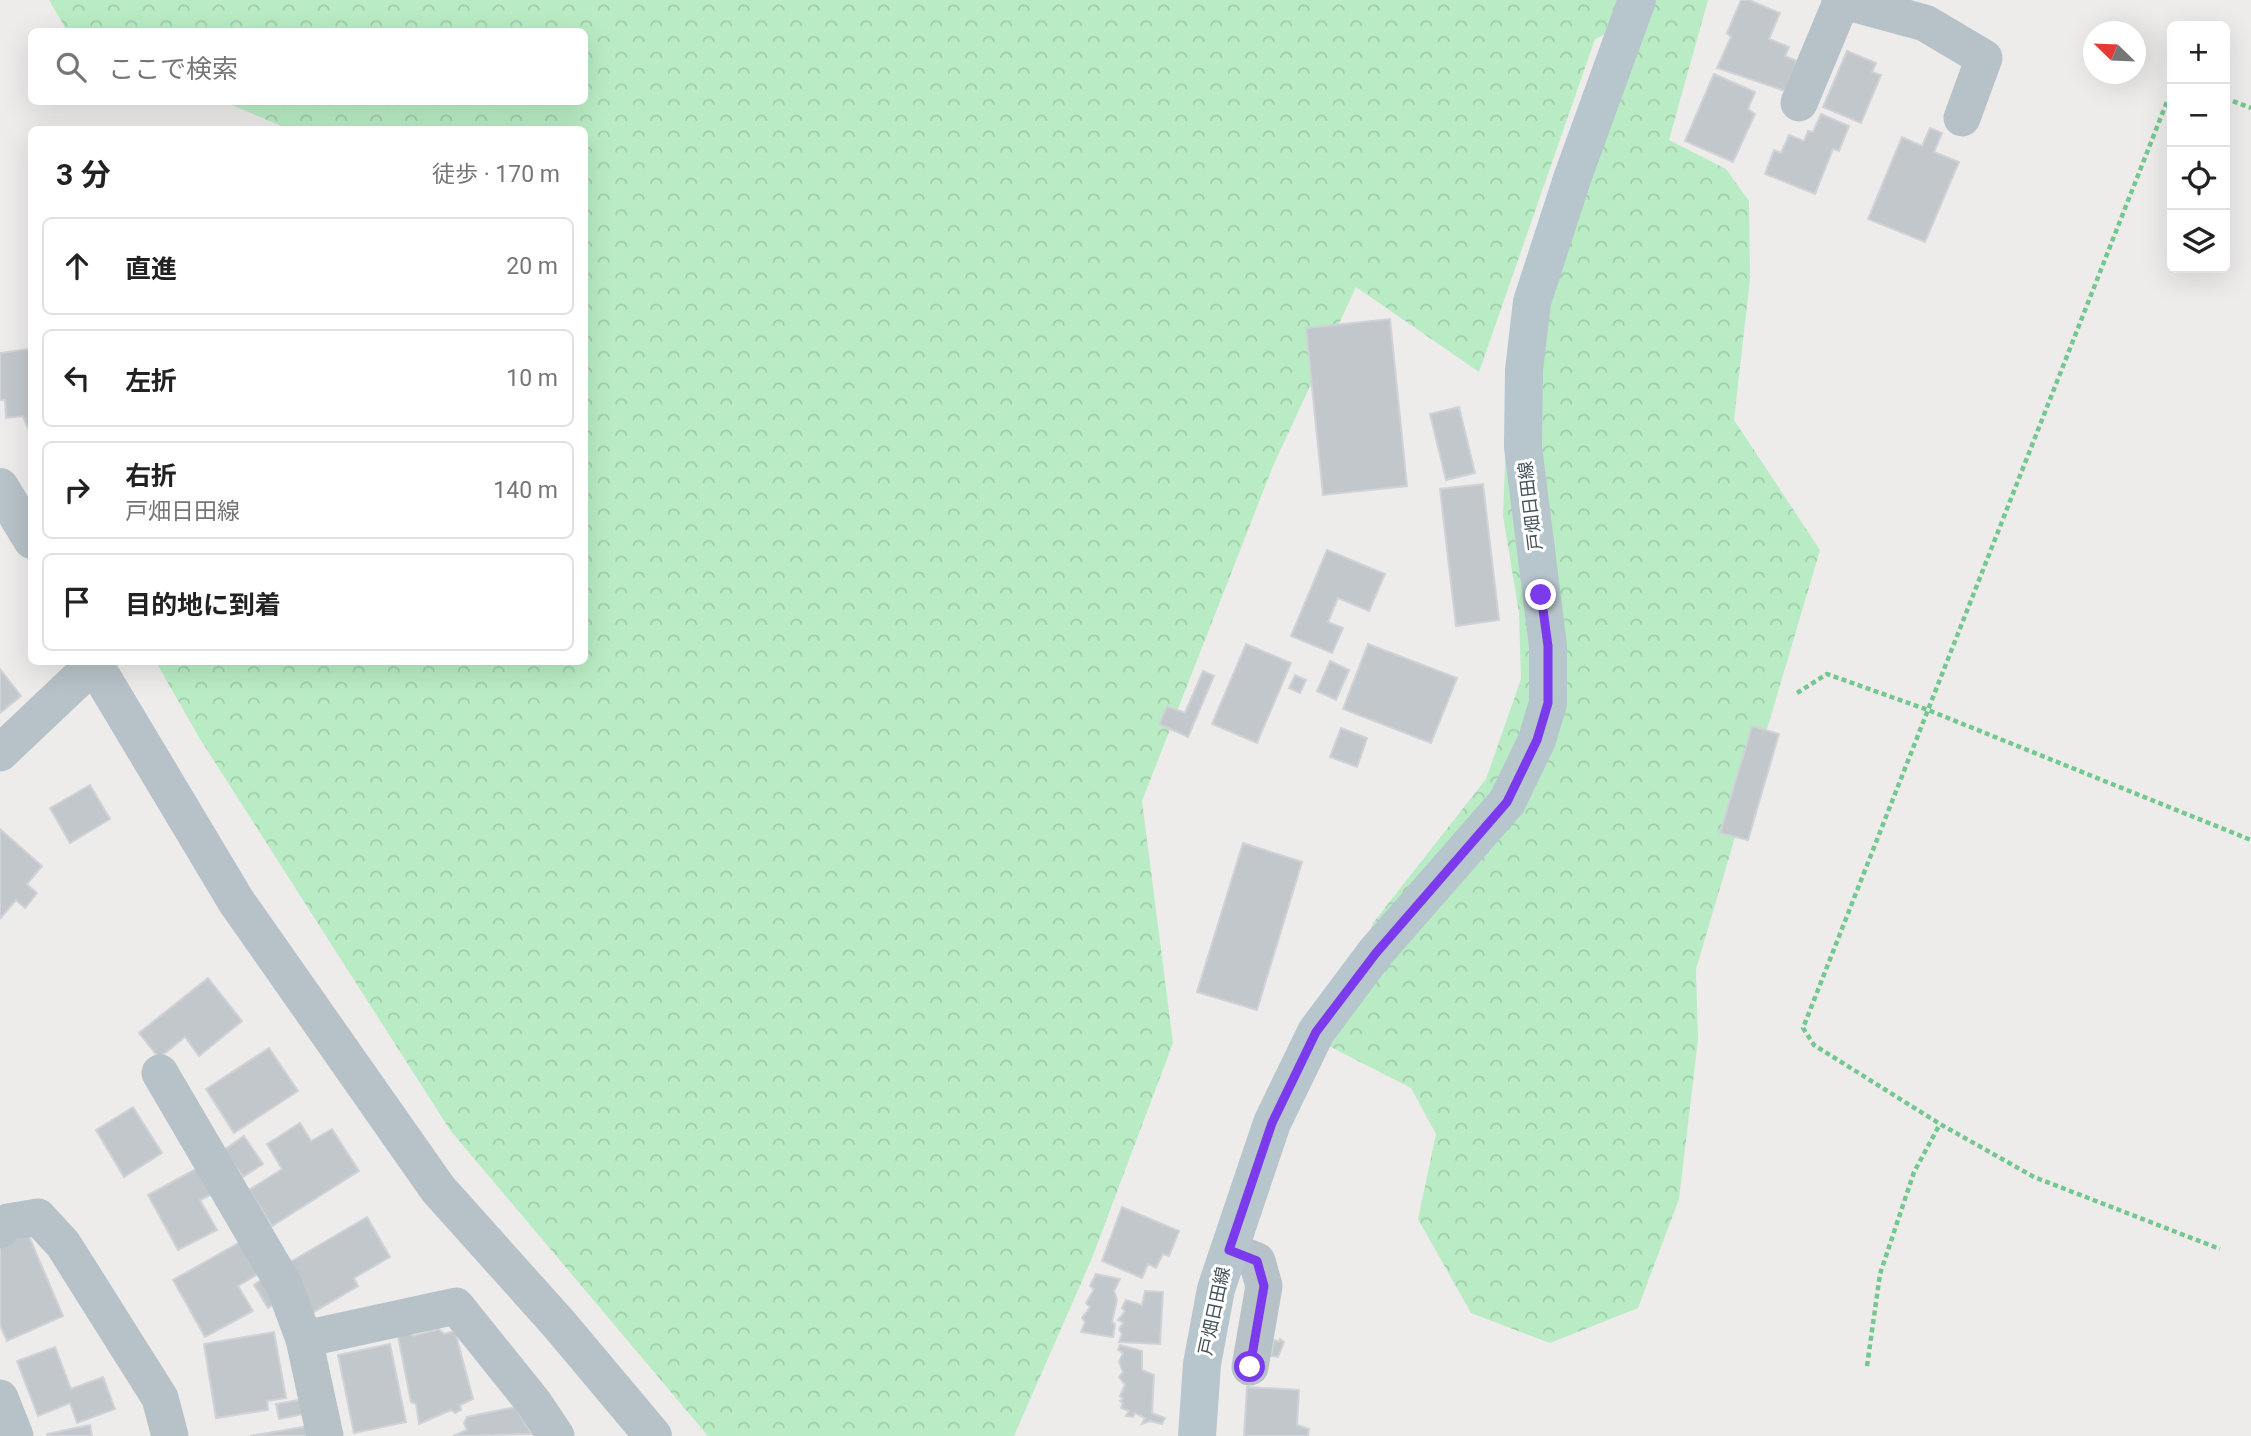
<!DOCTYPE html>
<html lang="ja">
<meta charset="utf-8">
<style>
:root{--surface:#fff;--page:#f2f2f2;--text:#222;--muted:#767676;--line:#e0e0e0}
body{margin:0;font-family:Roboto,"Noto Sans JP",sans-serif;background:var(--page);color:var(--text)}
.controls{position:absolute;right:21px;top:21px;display:grid;overflow:hidden;border-radius:10px;box-shadow:0 7px 28px #0002}
.controls button{width:63px;height:63px;display:grid;place-items:center;padding:0;border:0;border-bottom:2px solid var(--line);background:var(--surface);color:var(--text);font:35px sans-serif}
.compass{position:absolute;left:2083px;top:21px;width:63px;height:63px;border-radius:50%;background:var(--surface);box-shadow:0 7px 28px #0002;rotate:293deg}
.stop{position:absolute;width:21px;height:21px;margin:-16px;border:5px solid #7c3aed;border-radius:50%;background:#fff}
.stop.end{background:#7c3aed;border-color:#fff;box-shadow:0 2px 7px #0008}
.list{margin:0;padding:0;list-style:none}
h2{display:flex;justify-content:space-between;align-items:center;height:91px;margin:0;padding:0 28px;font-size:30px}
h2 small{font-size:23px;font-weight:400;color:var(--muted)}
.list li{display:grid;grid-template-columns:46px 1fr auto;gap:21px;align-items:center;box-sizing:border-box;height:98px;margin:0 14px 14px;padding:0 14px;border:2px solid var(--line);border-radius:10px}
.list b{display:block;font-size:26px;white-space:nowrap}
.list p{margin:0;font-size:23px;white-space:nowrap;color:var(--muted)}
.list em{font-size:23px;font-style:normal;color:var(--muted)}
.icon{flex:none;width:38px;height:38px;fill:none;stroke:currentColor;stroke-width:2;stroke-linecap:round;stroke-linejoin:round}
.map{position:relative;flex:none;width:2251px;height:1436px;overflow:hidden}
.search{position:absolute;background:var(--surface);box-shadow:0 7px 28px #0002;left:28px;top:28px;width:560px;height:77px;display:flex;align-items:center;gap:18px;box-sizing:border-box;padding:0 24px;border-radius:10px;color:var(--muted);font-size:26px}
.panel{position:absolute;background:var(--surface);box-shadow:0 7px 28px #0002;left:28px;top:126px;width:560px;height:539px;border-radius:10px}
.map>svg:first-child{display:block}
.forest{fill:url(#forest-crowns)}
.building{fill:#c2c7cb;stroke:#cfd3d7;stroke-width:2}
.lines{fill:none;stroke-linecap:round;stroke-linejoin:round}
.path{stroke:#73c890;stroke-width:4.5;stroke-dasharray:5 3.5;stroke-linecap:butt}
.minor{stroke:#b7c2c8;stroke-width:37}
.tertiary{stroke:#b7c2c8;stroke-width:38}
.secondary{stroke:#b7c5cd;stroke-width:38}
.route{stroke:#7c3aed;stroke-width:9}
.labels{text-anchor:middle;dominant-baseline:central;stroke-width:6;stroke-linejoin:round;paint-order:stroke}
.street-label{font-size:18px;fill:#445258;stroke:#fff}
</style>
<div class="map">
<svg width="2251" height="1436" viewBox="0 0 2251 1436">
<defs>
<pattern id="forest-crowns" width="20" height="18" patternUnits="userSpaceOnUse" patternTransform="scale(1.75)"><rect width="20" height="18" fill="#b9ecc4"/><path d="M2 6a3 3 0 1 1 6 0M12 15a3 3 0 1 1 6 0" fill="none" stroke="#a0ccaa"/></pattern>
</defs>
<rect width="100%" height="100%" fill="#eeebeb"/>
<!-- forest -->
<polygon class="forest" points="49,0 1708,0 1669,140 1726,169 1749,201 1750,279 1734,420 1820,550 1696,969 1698,1040 1679,1199 1638,1308 1550,1343 1471,1313 1418,1219 1436,1134 1411,1088 1329,1046 1373,923 1486,779 1521,679 1519,613 1503,516 1510,338 1618,28 1595,39 1479,372 1356,287 1273,466 1142,801 1173,1043 1092,1258 1014,1436 708,1436 450,1130 200,739 156,662 584,662 584,130 288,129 225,102 584,102 584,32 67,31"/>
<!-- building -->
<g class="building">
<polygon points="1741,0 1749,0 1780,13 1769,39 1789,47 1785,56 1797,61 1785,91 1717,68 1731,37 1727,33"/>
<polygon points="1847,51 1876,63 1872,72 1881,75 1861,123 1823,107"/>
<polygon points="1714,74 1755,92 1748,109 1755,114 1733,162 1685,141"/>
<polygon points="1821,114 1849,126 1839,151 1833,149 1815,194 1765,174 1774,150 1781,153 1789,135 1804,141 1808,131 1813,132"/>
<polygon points="1930,128 1942,133 1934,152 1959,162 1925,242 1868,219 1902,137 1922,146"/>
<polygon points="1390,319 1407,486 1323,495 1306,328"/>
<polygon points="29,349 32,357 30,433 23,416 6,418 5,400 0,400 0,353"/>
<polygon points="1459,407 1475,473 1446,480 1430,414"/>
<polygon points="1483,484 1499,620 1456,626 1440,489"/>
<polygon points="1327,550 1385,574 1369,611 1338,598 1328,622 1343,628 1332,653 1291,636"/>
<polygon points="1246,644 1291,663 1257,743 1212,724"/>
<polygon points="1368,644 1457,678 1431,743 1343,709"/>
<polygon points="1330,661 1349,670 1336,700 1317,691"/>
<polygon points="0,669 21,696 0,713"/>
<polygon points="1203,671 1214,676 1188,737 1159,724 1167,706 1185,713"/>
<polygon points="1295,675 1306,680 1300,693 1289,688"/>
<polygon points="1752,726 1779,734 1748,840 1720,833"/>
<polygon points="1341,728 1367,738 1357,767 1330,757"/>
<polygon points="90,785 110,819 70,843 50,808"/>
<polygon points="0,829 42,866 27,884 37,893 25,908 16,900 0,919"/>
<polygon points="1243,843 1302,862 1257,1010 1197,992"/>
<polygon points="208,978 242,1021 199,1056 185,1037 159,1058 139,1033"/>
<polygon points="269,1048 298,1091 234,1133 206,1089"/>
<polygon points="133,1107 162,1153 124,1177 96,1130"/>
<polygon points="300,1123 311,1141 332,1129 359,1171 272,1226 249,1190 282,1169 267,1144"/>
<polygon points="244,1136 263,1164 243,1177 224,1150"/>
<polygon points="201,1166 216,1192 200,1200 217,1230 178,1250 148,1195"/>
<polygon points="1122,1207 1179,1231 1169,1256 1163,1254 1156,1268 1148,1264 1142,1278 1102,1261"/>
<polygon points="367,1217 390,1257 354,1278 358,1286 312,1313 285,1265"/>
<polygon points="28,1234 63,1316 7,1341 0,1325 0,1246"/>
<polygon points="242,1241 260,1273 238,1286 253,1311 205,1337 173,1280"/>
<polygon points="1096,1274 1120,1279 1114,1291 1117,1300 1112,1322 1115,1324 1113,1337 1081,1332 1085,1322 1082,1318 1090,1307 1086,1303 1094,1289 1090,1286"/>
<polygon points="268,1275 282,1298 268,1308 254,1285"/>
<polygon points="1145,1291 1163,1292 1160,1344 1119,1342 1122,1334 1119,1329 1123,1323 1118,1320 1125,1311 1122,1308 1126,1300 1142,1305"/>
<polygon points="439,1329 444,1334 455,1331 473,1399 460,1405 461,1410 455,1413 451,1410 419,1424 416,1404 411,1402 398,1336 407,1332 413,1336"/>
<polygon points="274,1332 286,1398 267,1401 268,1410 216,1418 204,1344"/>
<polygon points="1280,1339 1284,1342 1278,1357 1271,1356 1274,1340 1279,1342"/>
<polygon points="390,1344 406,1422 354,1433 338,1355"/>
<polygon points="1120,1345 1142,1351 1142,1370 1154,1375 1152,1413 1165,1418 1162,1424 1150,1421 1142,1424 1145,1418 1135,1413 1133,1417 1126,1416 1129,1411 1121,1408 1123,1403 1120,1401 1123,1399 1120,1396 1125,1385 1119,1377 1123,1372 1119,1362 1123,1353 1118,1350"/>
<polygon points="55,1347 71,1389 103,1377 115,1409 77,1423 70,1403 38,1416 17,1361"/>
<polygon points="1247,1387 1299,1390 1297,1425 1309,1429 1308,1436 1244,1436"/>
<polygon points="305,1399 308,1413 279,1419 276,1404"/>
<polygon points="515,1407 532,1434 453,1436 467,1430 464,1423 467,1417"/>
<polygon points="90,1425 92,1436 48,1436 47,1434"/>
<polygon points="309,1426 310,1436 250,1436"/>
</g>
<g class="lines">
<!-- path -->
<g class="path">
<polyline points="2172,96 2168,99 1803,1028 1814,1045 1940,1124 2034,1177 2220,1249"/>
<polyline points="2225,98 2251,108"/>
<polyline points="1797,693 1827,674 1928,710 2251,840"/>
<polyline points="1867,1366 1880,1274 1914,1172 1940,1124"/>
</g>
<!-- minor -->
<g class="minor">
<polyline points="1840,0 1925,23 1984,58 1962,118"/>
<polyline points="1799,103 1842,0"/>
<polyline points="0,753 94,664"/>
<polyline points="160,1073 284,1285 304,1339 325,1436"/>
<polyline points="0,1230 8,1222 38,1217 63,1244 160,1398 170,1436"/>
<polyline points="1229,1250 1257,1261 1264,1286 1250,1367"/>
<polyline points="304,1339 456,1306 534,1403 556,1436"/>
<polyline points="0,1398 15,1436"/>
</g>
<!-- tertiary -->
<g class="tertiary">
<polyline points="0,487 32,540"/>
<polyline points="93,662 236,901 438,1189 559,1324 653,1436"/>
</g>
<!-- secondary -->
<polyline class="secondary" points="1197,1436 1202,1364 1216,1289 1272,1123 1316,1032 1375,953 1507,802 1537,740 1548,703 1548,646 1523,447 1524,370 1532,302 1573,176 1637,0"/>
</g>
<g class="lines">
<!-- route -->
<polyline class="route" points="1250,1367 1264,1286 1257,1261 1229,1250 1272,1123 1316,1032 1376,953 1507,802 1537,740 1548,703 1548,646 1541,595"/>
</g>
<g class="labels">
<!-- street labels -->
<g class="street-label">
<text transform="translate(1530 506) rotate(-97)">戸畑日田線</text>
<text transform="translate(1214 1311) rotate(-78)">戸畑日田線</text>
</g>
</g>
</svg>
<div class="controls">
<button>+</button>
<button>−</button>
<button><svg class="icon" aria-label="locate" viewBox="0 0 24 24"><circle cx="12" cy="12" r="6"/><path d="M12 2v4M12 18v4M2 12h4M18 12h4"/></svg></button>
<button><svg class="icon" aria-label="layers" viewBox="0 0 24 24"><path d="M12 4l9 5-9 5-9-5zM3 14l9 5 9-5"/></svg></button>
</div>
<svg class="compass" viewBox="-18 -18 36 36"><path d="M0-13l5 13h-10z" fill="#e53935"/><path d="M0 13l5-13h-10z" fill="#767676"/></svg>
<div class="stop" style="left:1250px;top:1367px"></div>
<div class="stop end" style="left:1541px;top:595px"></div>
<div class="search"><svg class="icon" aria-label="search" viewBox="0 0 24 24"><circle cx="10" cy="10" r="6"/><path d="M15 15l6 6"/></svg>ここで検索</div>
<section class="panel">
<h2>3 分<small>徒歩 · 170 m</small></h2>
<ul class="list">
<li><svg class="icon" aria-label="ahead" viewBox="0 0 24 24"><path d="M12 20V5M6 11l6-6 6 6"/></svg><div><b>直進</b></div><em>20 m</em></li>
<li><svg class="icon" aria-label="left" viewBox="0 0 24 24"><path d="M17 20v-9H6M10 6l-5 5 5 5"/></svg><div><b>左折</b></div><em>10 m</em></li>
<li><svg class="icon" aria-label="right" viewBox="0 0 24 24"><path d="M7 20v-9h11M14 6l5 5-5 5"/></svg><div><b>右折</b><p>戸畑日田線</p></div><em>140 m</em></li>
<li><svg class="icon" aria-label="arrive" viewBox="0 0 24 24"><path d="M6 21V4h12l-3 4 3 4H6"/></svg><div><b>目的地に到着</b></div></li>
</ul>
</section>
</div>
